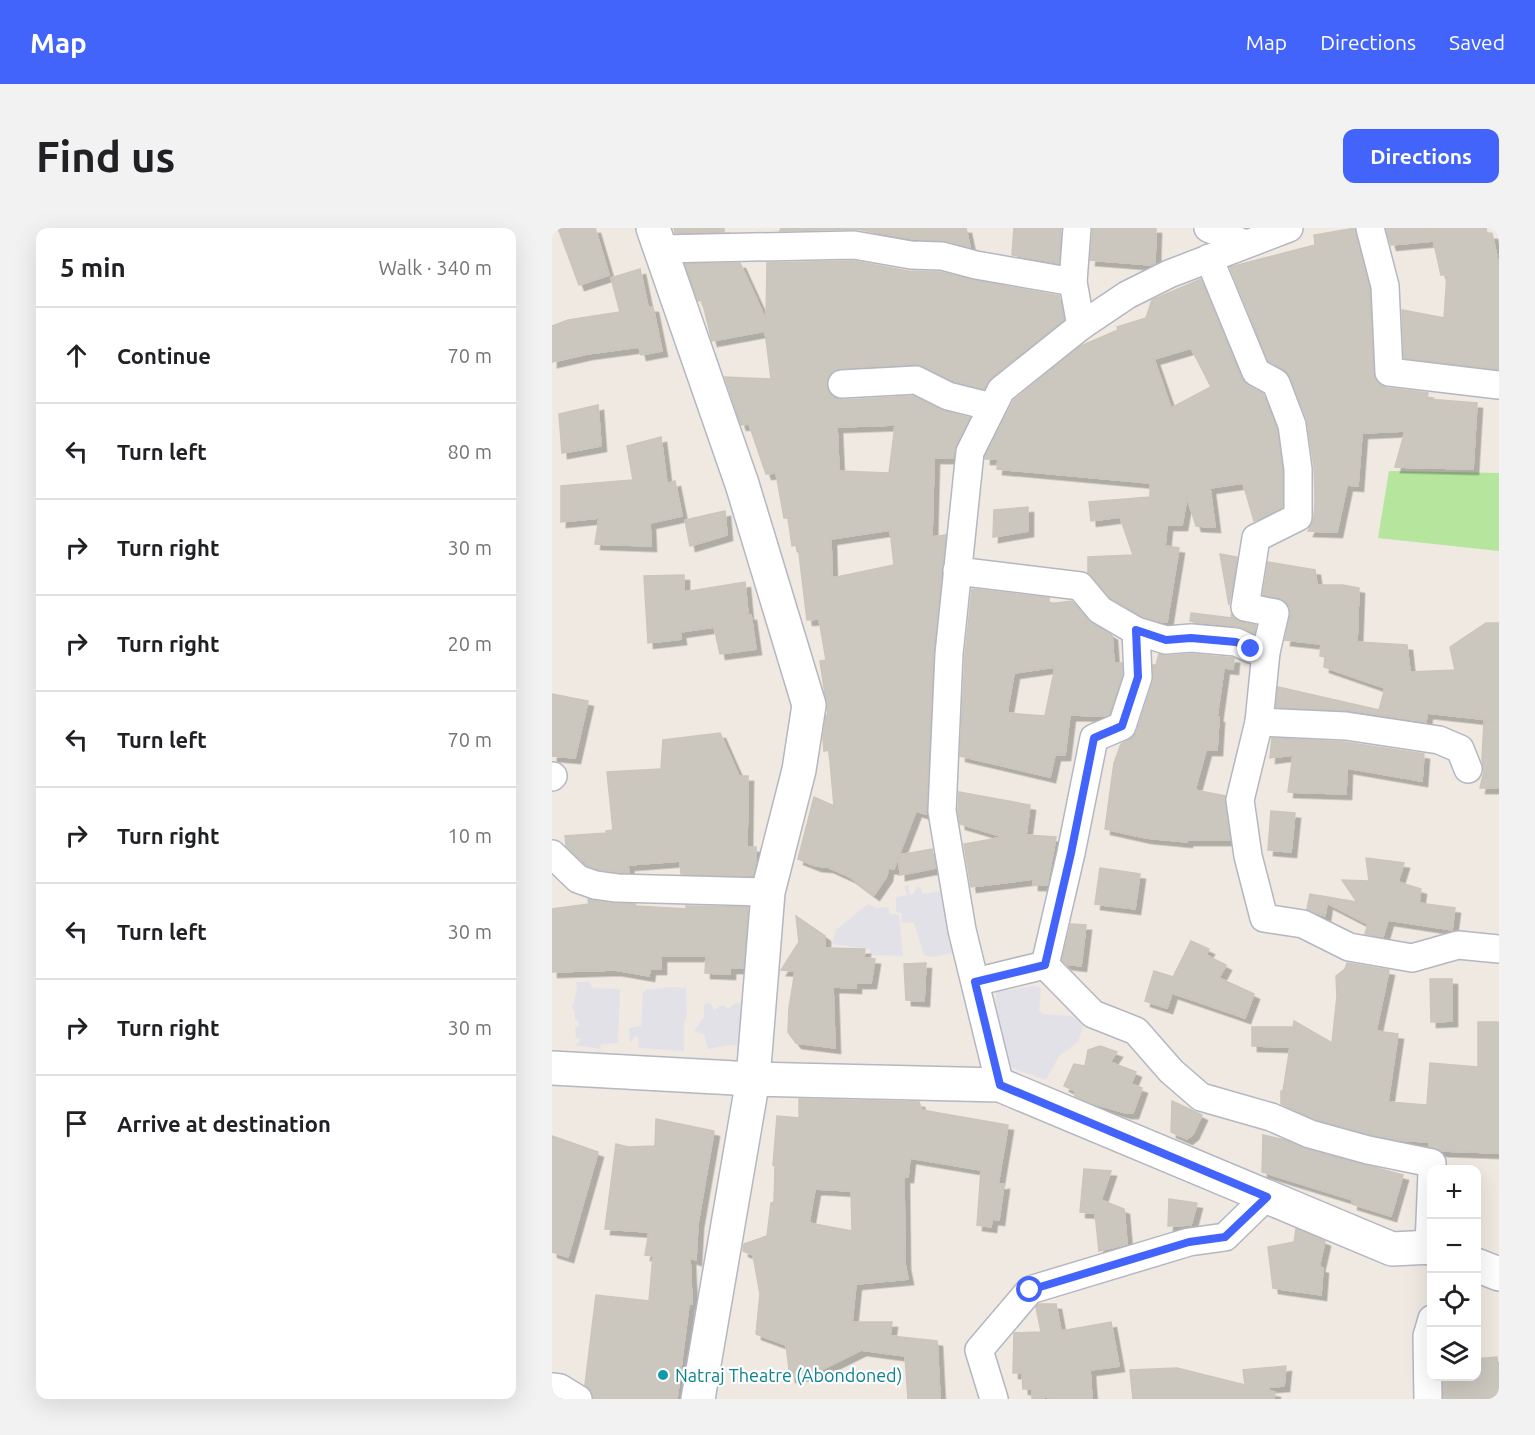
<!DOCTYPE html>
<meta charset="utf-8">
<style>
:root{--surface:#fff;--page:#f2f2f2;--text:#202124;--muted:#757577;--line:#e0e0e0;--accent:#4264fb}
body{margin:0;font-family:Ubuntu,sans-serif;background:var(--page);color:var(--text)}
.controls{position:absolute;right:18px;bottom:18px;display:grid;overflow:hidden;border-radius:12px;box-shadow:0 6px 24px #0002}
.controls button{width:54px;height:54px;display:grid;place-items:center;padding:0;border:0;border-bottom:2px solid var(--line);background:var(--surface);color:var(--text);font:30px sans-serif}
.stop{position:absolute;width:18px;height:18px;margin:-14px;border:4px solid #4264fb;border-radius:50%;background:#fff}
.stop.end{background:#4264fb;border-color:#fff;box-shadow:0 2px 6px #0008}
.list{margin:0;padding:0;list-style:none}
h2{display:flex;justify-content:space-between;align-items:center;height:78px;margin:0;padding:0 24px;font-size:26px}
h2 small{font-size:20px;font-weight:400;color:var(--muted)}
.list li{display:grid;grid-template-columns:39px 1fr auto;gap:18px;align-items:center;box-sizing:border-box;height:96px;padding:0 24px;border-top:2px solid var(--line)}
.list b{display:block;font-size:22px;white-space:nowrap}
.list em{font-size:20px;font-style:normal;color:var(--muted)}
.icon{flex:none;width:33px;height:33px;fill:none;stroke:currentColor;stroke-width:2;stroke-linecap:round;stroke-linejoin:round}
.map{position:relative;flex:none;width:947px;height:1171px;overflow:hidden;border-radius:12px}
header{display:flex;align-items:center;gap:36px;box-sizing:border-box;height:84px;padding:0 30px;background:var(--accent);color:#fff}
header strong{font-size:28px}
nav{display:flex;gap:33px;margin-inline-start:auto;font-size:21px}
.intro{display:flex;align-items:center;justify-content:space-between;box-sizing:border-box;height:144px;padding:0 36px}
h1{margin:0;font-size:42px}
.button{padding:15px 27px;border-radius:12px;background:var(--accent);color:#fff;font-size:21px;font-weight:700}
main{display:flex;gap:36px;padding:0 36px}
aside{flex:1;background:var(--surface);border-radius:12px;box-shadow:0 6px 24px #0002}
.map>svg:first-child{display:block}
.industrial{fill:#e3e1e8}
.green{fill:#b6e59e}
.building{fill:#cbc7bf;stroke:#cbc5ba;stroke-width:1.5;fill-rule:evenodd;filter:url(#shadow)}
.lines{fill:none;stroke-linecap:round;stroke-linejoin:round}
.minor-casing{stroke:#b4b7c1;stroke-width:30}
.tertiary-casing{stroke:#b4b7c1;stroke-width:36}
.secondary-casing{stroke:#b4b7c1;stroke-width:36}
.minor{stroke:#fff;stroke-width:27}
.tertiary{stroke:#fff;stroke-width:33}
.secondary{stroke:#fff;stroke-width:33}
.route{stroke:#4264fb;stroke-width:8}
.culture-dot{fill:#0f9aa8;stroke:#fff;stroke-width:2}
.labels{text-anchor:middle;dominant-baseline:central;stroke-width:4.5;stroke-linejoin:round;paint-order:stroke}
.culture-label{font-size:18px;fill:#0d838f;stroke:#fff;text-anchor:start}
</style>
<header>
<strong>Map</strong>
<nav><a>Map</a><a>Directions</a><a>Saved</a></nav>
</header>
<div class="intro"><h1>Find us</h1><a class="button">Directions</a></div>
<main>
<aside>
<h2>5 min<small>Walk · 340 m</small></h2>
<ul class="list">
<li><svg class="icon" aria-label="ahead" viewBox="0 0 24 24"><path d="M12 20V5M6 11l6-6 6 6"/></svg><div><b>Continue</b></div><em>70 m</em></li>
<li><svg class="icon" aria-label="left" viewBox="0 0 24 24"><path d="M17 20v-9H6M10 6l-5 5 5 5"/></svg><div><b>Turn left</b></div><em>80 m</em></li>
<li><svg class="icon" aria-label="right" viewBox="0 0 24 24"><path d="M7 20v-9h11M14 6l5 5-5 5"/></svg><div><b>Turn right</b></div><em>30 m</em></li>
<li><svg class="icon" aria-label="right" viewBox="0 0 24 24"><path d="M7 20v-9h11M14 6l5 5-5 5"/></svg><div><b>Turn right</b></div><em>20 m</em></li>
<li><svg class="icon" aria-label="left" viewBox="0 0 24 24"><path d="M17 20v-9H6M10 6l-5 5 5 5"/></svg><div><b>Turn left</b></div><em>70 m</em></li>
<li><svg class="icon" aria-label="right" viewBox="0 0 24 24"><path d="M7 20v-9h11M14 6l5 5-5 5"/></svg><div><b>Turn right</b></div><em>10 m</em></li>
<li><svg class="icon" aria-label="left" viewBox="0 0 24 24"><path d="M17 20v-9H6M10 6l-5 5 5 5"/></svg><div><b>Turn left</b></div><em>30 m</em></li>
<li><svg class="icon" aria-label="right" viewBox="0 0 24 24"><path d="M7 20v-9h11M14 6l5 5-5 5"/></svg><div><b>Turn right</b></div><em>30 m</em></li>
<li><svg class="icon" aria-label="arrive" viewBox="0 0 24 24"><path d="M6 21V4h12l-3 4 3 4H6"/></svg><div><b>Arrive at destination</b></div></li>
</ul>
</aside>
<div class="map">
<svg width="947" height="1171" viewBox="0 0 947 1171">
<defs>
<filter id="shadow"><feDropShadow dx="5.5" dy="5.5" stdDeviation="0" flood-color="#0004"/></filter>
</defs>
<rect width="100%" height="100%" fill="#efe9e1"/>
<!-- industrial -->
<g class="industrial">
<polygon points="356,657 358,667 362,666 364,659 369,660 370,666 390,663 402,725 380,729 372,727 362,695 349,694 350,685 344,684 344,669 355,667 352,658"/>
<polygon points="316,676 324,680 336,679 338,686 347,687 351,728 318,727 318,721 280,716 284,702"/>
<polygon points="24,754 37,754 41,760 68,761 66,815 49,816 48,821 24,817 29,811 24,810 23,799 27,799 26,792 23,791 23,784 20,780 25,762"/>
<polygon points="483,758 489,760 487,783 491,786 521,788 531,798 526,814 507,828 494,852 465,842 450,833 443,807 444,764"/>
<polygon points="120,759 134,760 135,787 132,794 132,823 87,820 86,809 83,808 78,815 77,800 89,798 91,765 94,762"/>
<polygon points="196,773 193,818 177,817 156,821 152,806 142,803 152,789 152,776 158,775 162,782 170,777 176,781 182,776"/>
</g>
<!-- green -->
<polygon class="green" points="837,243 947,245 947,323 826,310"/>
<!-- building -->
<g class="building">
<polygon points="6,0 43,0 57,47 27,57"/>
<polygon points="122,0 172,0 172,4 123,5"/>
<polygon points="229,0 414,0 418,19 394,13 361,11 304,1 228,3"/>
<polygon points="462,0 509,0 507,35 460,27"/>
<polygon points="541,0 604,0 603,35 600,37 538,32"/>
<polygon points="803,0 817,60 823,151 828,157 835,160 876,165 875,171 925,175 921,241 843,239 853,203 810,205 806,258 795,257 785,304 756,303 762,290 763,272 762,239 755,192 738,149 732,141 716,133 678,39 763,17 762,7"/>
<polygon points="834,0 934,0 935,6 940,6 947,38 947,141 852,130 850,82 892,90 895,47 889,47 879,2 880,13 839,17"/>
<path d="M 301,33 L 356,43 L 388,44 L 421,52 L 507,68 L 512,92 L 439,150 L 432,161 L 401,153 L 371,138 L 363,136 L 289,140 L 281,143 L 276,149 L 274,157 L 277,164 L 283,170 L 291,172 L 361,168 L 389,182 L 418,190 L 404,217 L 401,230 L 382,230 L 380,309 L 394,307 L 381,425 L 374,586 L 364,583 L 347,627 L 380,621 L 384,640 L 348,647 L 347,627 L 342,641 L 336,640 L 335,648 L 322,667 L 298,649 L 276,639 L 264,638 L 246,631 L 262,569 L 282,578 L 277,522 L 272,523 L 271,511 L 274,487 L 276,487 L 268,433 L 274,432 L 267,391 L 255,392 L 246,317 L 240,318 L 236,290 L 232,290 L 224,245 L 214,246 L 197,196 L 189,197 L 173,149 L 219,151 L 213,103 L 160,113 L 150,72 L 146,73 L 133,36 L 188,35 L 214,92 L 215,35 ZM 343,197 L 337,245 L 287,243 L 285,199 ZM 338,302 L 342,337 L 280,350 L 279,311 Z"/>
<polygon points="88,41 96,79 101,79 110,123 89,127 87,119 35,126 0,134 0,98 16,92 68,84 59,50"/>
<path d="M 649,51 L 689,150 L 696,158 L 711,166 L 725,201 L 730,242 L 730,279 L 702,293 L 691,255 L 658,260 L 663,299 L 644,298 L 635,269 L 630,297 L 615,297 L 613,318 L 627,320 L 615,394 L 605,393 L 590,388 L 558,370 L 536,345 L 536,329 L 581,327 L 568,289 L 539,293 L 537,274 L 598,269 L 598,255 L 445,241 L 446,231 L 433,231 L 433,228 L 462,172 L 529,118 L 566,102 L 565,99 L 594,90 L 600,72 ZM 639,120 L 659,159 L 619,180 L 602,131 Z"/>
<polygon points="46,177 49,218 10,225 7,186"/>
<polygon points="109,209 115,256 123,253 130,288 98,295 99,318 43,316 47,290 9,294 9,258 81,252 75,218"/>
<polygon points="476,279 476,303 441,309 442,282"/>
<polygon points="173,283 175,307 138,318 133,292"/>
<polygon points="668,326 685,329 677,377"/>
<polygon points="716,334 763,342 765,357 791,357 807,360 805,414 855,417 858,444 903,442 898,419 934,395 947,395 947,493 875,485 874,494 796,482 724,479 726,459 827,482 833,460 772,439 773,429 768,428 769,416 733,412 738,389 738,380 733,373 727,370 711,367"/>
<polygon points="132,347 132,364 193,354 196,387 199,387 204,421 168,426 162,399 128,404 129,411 96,415 92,348"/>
<path d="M 420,361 L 497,370 L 497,376 L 520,373 L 536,392 L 560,407 L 562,435 L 570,435 L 570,447 L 557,486 L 554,488 L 518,487 L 513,527 L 503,527 L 498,549 L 408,528 L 413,427 ZM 503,439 L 493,488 L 455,485 L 462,445 Z"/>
<polygon points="639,385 680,390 679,386 683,391 689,394 704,397 702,405 685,398 642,394 638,393"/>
<polygon points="607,426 615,428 639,426 682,430 681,441 672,440 665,489 667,489 665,522 654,522 643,562 673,568 678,612 635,612 635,614 594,610 553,601 562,535 569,516 581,509 585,503 601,454 601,437 604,437"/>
<polygon points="0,466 36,473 23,530 0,528"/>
<polygon points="932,493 947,493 947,560 928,560 932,543 930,532"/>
<polygon points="168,505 187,548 196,548 195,619 204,619 204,634 201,648 129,646 128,633 76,637 77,645 47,642 34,637 33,632 30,633 14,618 13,608 55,605 54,603 61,602 55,544 109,541 111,512"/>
<polygon points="720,510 792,514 872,526 870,553 795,540 794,566 736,564 741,527 718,530"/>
<polygon points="407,564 478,577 474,607 504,609 495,657 481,657 481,651 419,659 412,616 452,609 408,596 406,582"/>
<polygon points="719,583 743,585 739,624 716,622"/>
<polygon points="814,630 852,635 846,654 869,661 867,675 903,680 900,702 836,692 831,709 813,706 816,696 775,675 773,688 755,681 758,666 805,674 790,652 817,653"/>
<polygon points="548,640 588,646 583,681 543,676"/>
<polygon points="36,671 83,676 84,678 135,681 134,678 196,679 191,740 178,740 178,746 153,745 154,728 109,728 109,741 98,741 97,748 63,742 0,744 0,681 37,676"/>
<polygon points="244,688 273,708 273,720 313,721 312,730 323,731 319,755 304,755 304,760 281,759 283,820 244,815 236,804 237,780 243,743 229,742 247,714"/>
<polygon points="519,696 534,697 529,738 514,736 510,732"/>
<polygon points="639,713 657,721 654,727 674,737 667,750 702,766 693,790 620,765 615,780 593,773 602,743 621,749"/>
<polygon points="374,735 372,773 354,772 352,736"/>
<polygon points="795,735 837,742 824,803 846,806 836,874 875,877 878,835 926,839 926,794 947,794 947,925 890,923 877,918 877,914 844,912 820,907 763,891 729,876 729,863 731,863 738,819 700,818 700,799 741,799 742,793 780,815 785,768 784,748 793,741"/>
<polygon points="878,751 900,751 900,793 879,794"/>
<polygon points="548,818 565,824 558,834 584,844 579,856 590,860 581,885 574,885 536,874 523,868 523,863 512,858 522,836 533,838 536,822"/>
<path d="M 247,871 L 367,874 L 370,882 L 456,897 L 446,957 L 452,956 L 447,992 L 440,991 L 439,999 L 425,997 L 429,942 L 358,930 L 356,949 L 352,949 L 353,1036 L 356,1051 L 304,1056 L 300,1094 L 340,1094 L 338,1108 L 385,1113 L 388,1171 L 356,1171 L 353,1128 L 309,1122 L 261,1146 L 238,1149 L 234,1117 L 204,1106 L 208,1066 L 201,1027 L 191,1023 L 192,1016 L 215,1008 L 219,975 L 222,974 L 223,938 L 221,937 L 225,888 L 247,890 ZM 263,961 L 299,963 L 300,1003 L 257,995 Z"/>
<polygon points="620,873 650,887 641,906 635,911 619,904"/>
<polygon points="104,891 162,903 146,995 144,1032 138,1030 140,1076 137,1076 125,1171 42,1171 39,1163 33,1157 44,1067 97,1073 101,1028 93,1027 97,1004 53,1001 64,916 76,919 103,918"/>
<polygon points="711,907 733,912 754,921 851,947 839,988 800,976 801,972 710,944"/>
<polygon points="0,908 46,924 16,1029 0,1024"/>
<polygon points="532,941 559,943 549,972 572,981 575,1016 547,1023 543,985 528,984"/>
<polygon points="617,971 645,975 639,997 616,998"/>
<polygon points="744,1001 773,1013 767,1039 771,1040 769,1067 721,1060 716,1019 742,1014"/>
<polygon points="487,1076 504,1076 509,1103 559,1094 567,1138 538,1142 540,1171 497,1171 495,1169 480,1171 480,1161 471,1161 470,1145 461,1145 462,1105 489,1104 484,1079"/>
<polygon points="945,1129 947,1171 892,1171 891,1149 924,1149 924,1131"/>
<polygon points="734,1138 732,1158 717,1159 717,1163 723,1164 722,1171 581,1171 578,1142 625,1140 693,1157 691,1142"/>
</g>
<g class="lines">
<!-- minor casing -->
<g class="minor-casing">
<g id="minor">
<polyline points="525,0 521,54 529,98"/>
<polyline points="656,0 693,16"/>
<polyline points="818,0 833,58 837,144 947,157"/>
<polyline points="109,21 302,17 359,27 390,28 424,37 521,54"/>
<polyline points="657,30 704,144 724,155 740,197 746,241 746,289 704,310 693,379 723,385 714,424 707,494 688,572 696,628 712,690 751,696 797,719 860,730 906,717 947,721"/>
<polyline points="290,156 364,152 396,168 440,179"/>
<polyline points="405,343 528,358 548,382 584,403 586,449 570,498 542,510 519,625 493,737 423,754"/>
<polyline points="584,403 614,412 639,410 684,414 699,421 714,424"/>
<polyline points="707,494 794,498 887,512 908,521 916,541"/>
<polyline points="0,549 1,548"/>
<polyline points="0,626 26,651 43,657 65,660 216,664"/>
<polyline points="493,737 541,786 584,803 619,843 649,869 719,889 758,906 816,922 880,935 880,942"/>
<polyline points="448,857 410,702 390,583 397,426 418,224 449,162 529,98 575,67 617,46 737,0"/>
<polyline points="880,944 877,1018 880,1024"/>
<polyline points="0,1159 8,1160 26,1171"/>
<polyline points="442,1171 427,1122 478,1062 637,1014 673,1009 715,968"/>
<polyline points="876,1171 875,1108 880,1091"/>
</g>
</g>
<!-- tertiary casing -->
<g class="tertiary-casing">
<g id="tertiary">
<polyline points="0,840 201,851 448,857 840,1021 880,1019"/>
<polyline points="924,1037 947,1046"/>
</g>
</g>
<!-- secondary casing -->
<g class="secondary-casing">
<polyline id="secondary" points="101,0 190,256 257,477 247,542 216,664 201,851 146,1171"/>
</g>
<!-- minor -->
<use href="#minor" class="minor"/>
<!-- tertiary -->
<use href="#tertiary" class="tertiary"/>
<!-- secondary -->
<use href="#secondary" class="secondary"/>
</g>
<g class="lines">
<!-- route -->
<polyline class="route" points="478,1062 637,1014 673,1009 715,969 448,857 423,754 493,737 519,625 542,510 570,498 586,449 584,402 614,412 639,410 684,414 699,421"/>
</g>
<!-- markers -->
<circle class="culture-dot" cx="111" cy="1147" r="6"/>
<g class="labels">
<!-- culture labels -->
<g class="culture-label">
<text x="123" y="1147">Natraj Theatre (Abondoned)</text>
</g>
</g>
</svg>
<div class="controls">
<button>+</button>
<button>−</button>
<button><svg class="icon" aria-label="locate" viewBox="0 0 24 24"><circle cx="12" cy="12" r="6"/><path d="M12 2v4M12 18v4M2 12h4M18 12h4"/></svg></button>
<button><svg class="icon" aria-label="layers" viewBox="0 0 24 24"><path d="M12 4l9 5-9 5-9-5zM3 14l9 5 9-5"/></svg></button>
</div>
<div class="stop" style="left:478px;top:1062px"></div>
<div class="stop end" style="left:699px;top:421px"></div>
</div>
</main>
